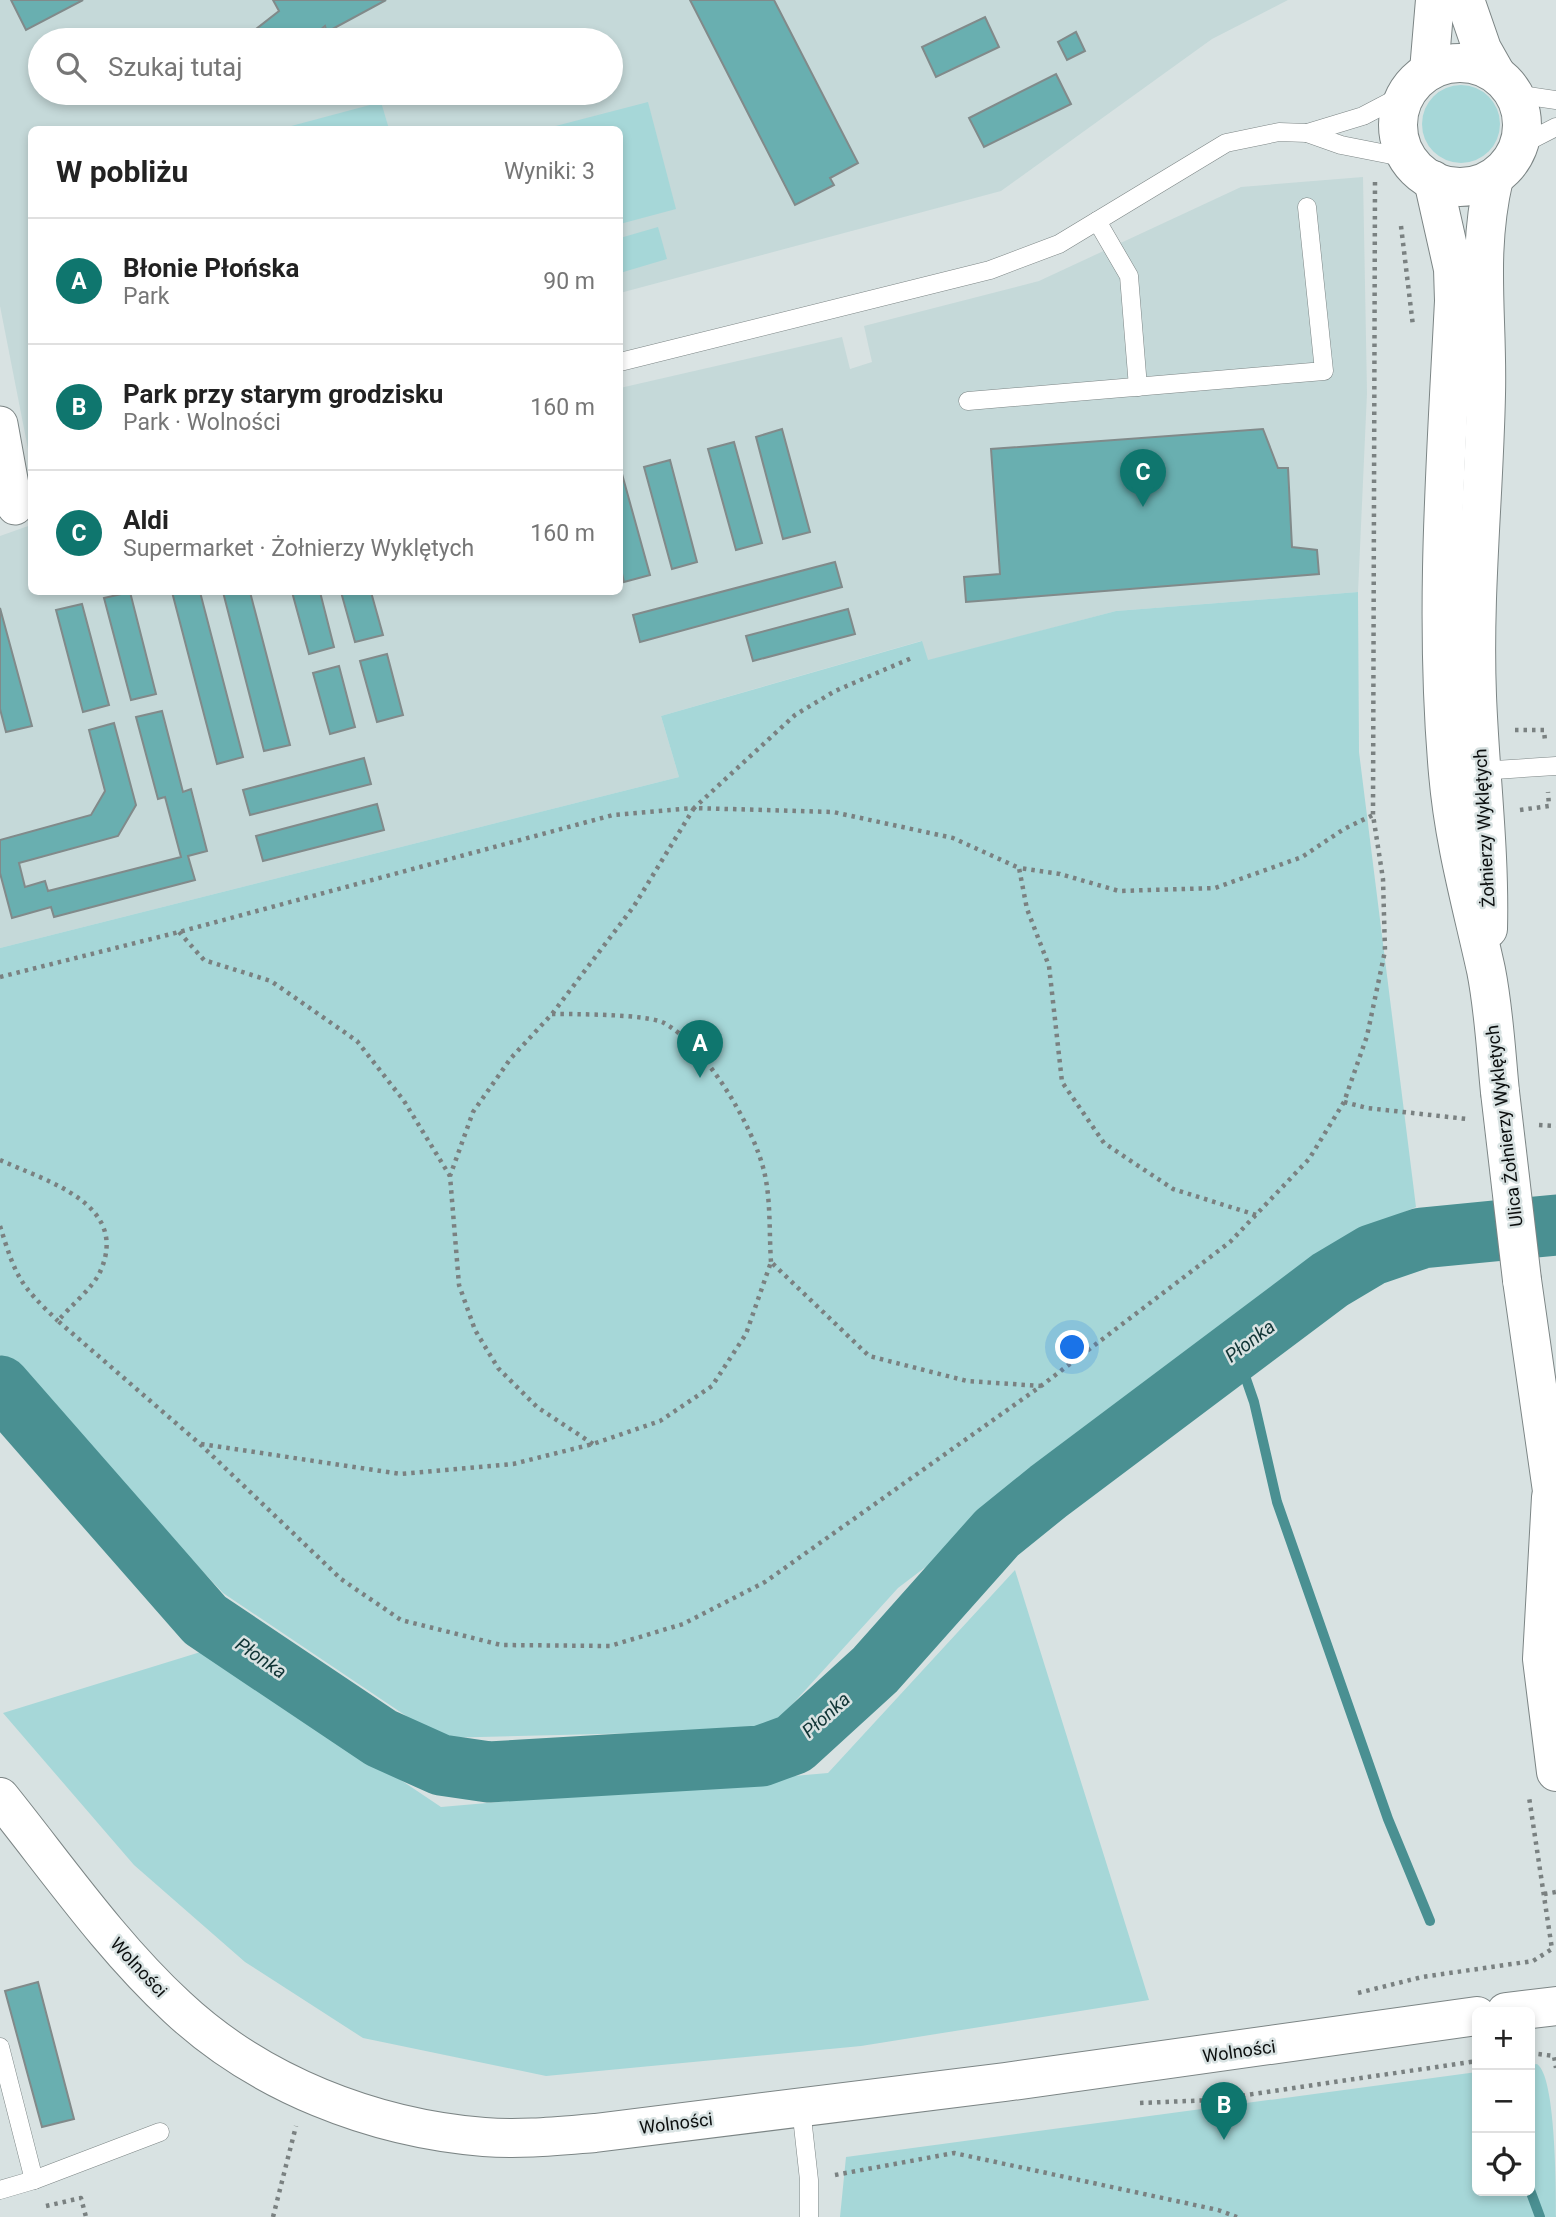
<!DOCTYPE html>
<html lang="pl">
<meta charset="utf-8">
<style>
:root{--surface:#fff;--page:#f2f2f2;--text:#222;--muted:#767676;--line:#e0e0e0;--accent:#0f766e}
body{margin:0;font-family:Roboto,sans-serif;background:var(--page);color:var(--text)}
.controls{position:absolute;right:21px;bottom:21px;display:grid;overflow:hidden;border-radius:10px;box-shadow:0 4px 10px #0003}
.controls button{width:63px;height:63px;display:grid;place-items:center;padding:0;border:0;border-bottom:2px solid var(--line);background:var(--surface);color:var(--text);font:35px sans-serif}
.you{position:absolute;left:1073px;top:1348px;width:24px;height:24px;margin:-18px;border:5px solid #fff;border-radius:50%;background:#1a73e8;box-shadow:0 0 0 10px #1a73e833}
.badge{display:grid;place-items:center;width:46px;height:46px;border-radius:50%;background:var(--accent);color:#fff;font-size:23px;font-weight:700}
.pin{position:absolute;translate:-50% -58px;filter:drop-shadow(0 2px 4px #0008)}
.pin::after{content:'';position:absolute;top:37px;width:24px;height:21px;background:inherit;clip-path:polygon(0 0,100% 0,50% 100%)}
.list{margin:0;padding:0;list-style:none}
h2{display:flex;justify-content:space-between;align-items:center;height:91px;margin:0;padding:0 28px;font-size:30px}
h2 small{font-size:23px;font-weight:400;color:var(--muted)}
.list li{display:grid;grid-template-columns:46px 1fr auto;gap:21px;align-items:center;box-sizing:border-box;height:126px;padding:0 28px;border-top:2px solid var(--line)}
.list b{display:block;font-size:26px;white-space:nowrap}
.list p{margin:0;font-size:23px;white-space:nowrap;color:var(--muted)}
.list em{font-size:23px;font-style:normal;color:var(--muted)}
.icon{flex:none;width:38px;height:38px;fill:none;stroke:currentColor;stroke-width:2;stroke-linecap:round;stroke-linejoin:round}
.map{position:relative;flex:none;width:1556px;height:2217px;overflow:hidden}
.search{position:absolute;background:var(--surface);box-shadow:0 4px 10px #0003;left:28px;top:28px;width:595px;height:77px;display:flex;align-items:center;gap:18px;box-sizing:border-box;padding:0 24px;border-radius:38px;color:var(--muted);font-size:26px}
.panel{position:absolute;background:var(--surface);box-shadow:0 4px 10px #0003;left:28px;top:126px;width:595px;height:469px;border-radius:10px}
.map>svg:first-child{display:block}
.built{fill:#c5d9d9;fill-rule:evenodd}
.green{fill:#a6d7d8}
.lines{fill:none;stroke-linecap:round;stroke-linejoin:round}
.stream{stroke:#4a9092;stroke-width:10}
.river{stroke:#4a9092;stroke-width:61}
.building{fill:#69afb0;stroke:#818a8a;stroke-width:2}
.service-casing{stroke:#7c8585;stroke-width:19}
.minor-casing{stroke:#7c8585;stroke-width:37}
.tertiary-casing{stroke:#7c8585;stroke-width:40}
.path{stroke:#7a8181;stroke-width:4.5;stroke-dasharray:3.5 5;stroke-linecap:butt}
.service{stroke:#fff;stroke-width:18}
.minor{stroke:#fff;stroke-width:35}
.tertiary{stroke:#fff;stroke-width:38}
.tertiary-bridge-casing{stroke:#7c8585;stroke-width:40;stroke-linecap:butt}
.tertiary-bridge{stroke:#fff;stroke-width:38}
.labels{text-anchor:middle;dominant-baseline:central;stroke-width:5;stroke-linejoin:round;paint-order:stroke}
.street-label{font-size:18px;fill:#0c0f0f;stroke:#d8e2e2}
.water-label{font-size:19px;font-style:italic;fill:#103435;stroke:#d8e2e2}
</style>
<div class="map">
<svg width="1556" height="2217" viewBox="0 0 1556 2217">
<rect width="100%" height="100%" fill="#d8e2e2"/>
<!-- built -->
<g class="built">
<path d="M 0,0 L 1288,0 L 1212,39 L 1001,191 L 620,293 L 620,130 L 32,130 L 32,453 L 29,454 L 0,306 ZM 40,40 L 611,40 L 611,93 L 40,93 Z"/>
<polygon points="1363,177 1367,393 1358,592 1116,611 927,661 921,641 661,716 679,777 0,948 0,536 31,525 32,592 620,592 620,388 842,337 850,369 872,362 864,326 1039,281 1241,187"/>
</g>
<!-- green -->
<g class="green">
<circle cx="1461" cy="124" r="39"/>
<polygon points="381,102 389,129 280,129"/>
<polygon points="648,102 676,209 620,224 620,130 544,129"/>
<polygon points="658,227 667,259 620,273 620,238"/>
<polygon points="1358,592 1359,752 1416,1207 1376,1224 898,1588 769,1730 439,1738 223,1593 0,1355 0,948 679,777 661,716 922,641 928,660 1116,611"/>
<polygon points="1015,1570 1149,2000 861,2046 546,2076 363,2038 245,1962 134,1865 3,1713 207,1650 441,1807 828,1773"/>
<path d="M 1537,2064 C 1556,2076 1556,2190 1556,2217 L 840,2217 L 846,2157 L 1477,2072 L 1477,2191 L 1530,2191 L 1530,2065 Z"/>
</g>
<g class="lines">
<!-- stream -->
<g class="stream">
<polyline points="1236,1350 1254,1402 1277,1502 1388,1819 1430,1921"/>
<polyline points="1530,2190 1540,2217"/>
</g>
<!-- river -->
<polyline class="river" points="0,1386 205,1620 381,1738 441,1765 489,1772 761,1756 794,1744 875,1670 997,1533 1049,1491 1330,1280 1372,1255 1422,1238 1556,1225"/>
</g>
<!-- building -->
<g class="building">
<polygon points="11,0 83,0 26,30"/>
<polygon points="273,0 386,0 327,32 325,26 308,40 257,40 251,33 279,11"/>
<polygon points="690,0 774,0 858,163 830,178 834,185 795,205"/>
<polygon points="985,17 999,47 936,77 922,47"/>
<polygon points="1076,32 1085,51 1067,60 1058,42"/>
<polygon points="1056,74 1071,104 984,147 969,118"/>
<polygon points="782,429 810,532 783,539 756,437"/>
<polygon points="1263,429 1278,468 1288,468 1292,547 1317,550 1319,574 966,602 964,577 1000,574 991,449"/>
<polygon points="734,442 762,543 736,550 708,449"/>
<polygon points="670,460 697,562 672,569 644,467"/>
<polygon points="620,474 622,474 650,575 624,582 620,565"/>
<polygon points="835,562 842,587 640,642 633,615"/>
<polygon points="130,592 156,694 131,700 104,598"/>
<polygon points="172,592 200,592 243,757 217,764"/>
<polygon points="223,592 250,592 290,745 264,751"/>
<polygon points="292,592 320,592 334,647 309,654"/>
<polygon points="341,592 371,592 383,635 355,642"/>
<polygon points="82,604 109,705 83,712 56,610"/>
<polygon points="0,608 32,726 6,732 0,709"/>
<polygon points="848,609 855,634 753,661 746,636"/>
<polygon points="387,654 403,715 377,722 360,661"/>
<polygon points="339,666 355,727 330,734 313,673"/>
<polygon points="162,711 183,792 191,789 207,851 188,856 195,880 54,917 51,907 12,918 0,873 0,840 91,815 105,791 89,730 114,723 136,805 118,836 19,863 25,887 45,881 48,891 181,857 165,797 158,799 136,717"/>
<polygon points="364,758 371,784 250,815 243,790"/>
<polygon points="377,804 384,830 263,861 256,836"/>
<polygon points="38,1982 74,2119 42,2127 5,1991"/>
</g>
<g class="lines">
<!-- service casing -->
<g class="service-casing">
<g id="service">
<polyline points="1515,94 1556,100"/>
<polyline points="1307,133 1363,116 1405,94"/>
<polyline points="1519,146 1556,127"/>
<polyline points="1097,221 1129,276 1138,387"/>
<polyline points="620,362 990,270 1059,244 1226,143 1279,132 1307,133 1341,145 1407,158"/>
<polyline points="968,401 1324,371 1307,207"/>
<polyline points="1479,771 1556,766"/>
<polyline points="0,2047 34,2180 0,2190"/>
<polyline points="801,2108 809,2180 809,2217"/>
<polyline points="34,2180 160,2132"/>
</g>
</g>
<!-- minor casing -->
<g class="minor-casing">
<polyline id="minor" points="0,424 15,507"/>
</g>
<!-- tertiary casing -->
<g class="tertiary-casing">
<g id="tertiary">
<polyline points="1465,0 1482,49 1495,72"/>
<circle cx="1460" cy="125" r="62"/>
<polyline points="1429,71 1435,0"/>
<path d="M 1433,180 L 1453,269 L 1454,301 C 1446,459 1434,615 1448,773 C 1454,843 1471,902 1486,970 C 1494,1010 1496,1052 1500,1092"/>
<path d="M 1488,929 C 1490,851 1480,774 1477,696 C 1473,595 1484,495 1486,394 C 1488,318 1476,254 1494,178"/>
<polyline points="1522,1280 1556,1519"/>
<polyline points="1551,1497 1542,1659 1556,1772"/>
<path d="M 0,1797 C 57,1868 110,1945 177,2007 C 259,2084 373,2128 484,2137 C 521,2140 558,2136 595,2133 L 1005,2082 L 1477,2016"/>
<polyline points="1506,2012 1556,2006"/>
</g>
</g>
<!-- path -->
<g class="path">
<polyline points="1401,226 1413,326"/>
<polyline points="1515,730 1544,730 1545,741"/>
<polyline points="1520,810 1549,806 1548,792"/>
<polyline points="179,932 204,960 271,981 357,1041 404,1101 450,1176"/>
<polyline points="0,977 179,932 613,815 694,808 795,715 835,691 914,657"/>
<path d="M 552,1014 C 574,1014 648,1014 664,1023 C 706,1046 753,1126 764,1171 C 771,1199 769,1233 771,1262"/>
<polyline points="1344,1102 1367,1108 1467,1119"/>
<polyline points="1539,1125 1556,1126"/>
<path d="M 0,1160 C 46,1181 131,1204 100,1272 C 92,1289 70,1306 58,1321 L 200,1444 L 341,1579 L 401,1620 L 501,1645 L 610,1646 L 683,1624 L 765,1582 L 1041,1386 L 1230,1242 L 1309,1159 L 1344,1102 L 1367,1036 L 1385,951 L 1383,879 L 1373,815 L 1375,179"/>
<polyline points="1256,1215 1173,1189 1104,1143 1062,1082 1049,966 1027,909 1019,868 1060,874 1119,891 1215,888 1302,857 1344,829 1373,815"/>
<path d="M 0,1226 C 16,1277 19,1284 58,1321"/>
<polyline points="201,1444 401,1474 513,1464 593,1444 660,1421 712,1386 746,1334 771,1262 869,1356 967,1381 1041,1386"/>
<polyline points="593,1444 537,1407 498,1368 475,1330 459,1285 450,1176 473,1112 511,1058 552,1014 634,906 694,808 833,812 953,838 1019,868"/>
<polyline points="1544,1894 1556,1892"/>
<polyline points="1358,1993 1422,1977 1533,1961 1552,1949 1529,1797"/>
<polyline points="1530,2053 1554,2056 1556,2068"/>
<polyline points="1140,2103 1212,2100 1477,2061"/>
<polyline points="835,2175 954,2153 1218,2210 1237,2217"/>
<polyline points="46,2206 81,2198 86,2217"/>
<polyline points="273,2217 296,2126"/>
</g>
<!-- service -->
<use href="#service" class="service"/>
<!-- minor -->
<use href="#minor" class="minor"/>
<!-- tertiary -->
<use href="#tertiary" class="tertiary"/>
<!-- tertiary-bridge casing -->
<g class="tertiary-bridge-casing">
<polyline id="tertiary-bridge" points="1500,1092 1522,1280"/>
</g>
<!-- tertiary-bridge -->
<use href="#tertiary-bridge" class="tertiary-bridge"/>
</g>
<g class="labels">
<!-- street labels -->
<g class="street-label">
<text transform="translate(1484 828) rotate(-93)">Żołnierzy Wyklętych</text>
<text transform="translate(1504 1126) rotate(-97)">Ulica Żołnierzy Wyklętych</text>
<text transform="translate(139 1967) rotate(47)">Wolności</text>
<text transform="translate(1239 2051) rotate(-8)">Wolności</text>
<text transform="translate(676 2123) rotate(-7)">Wolności</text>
</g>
<!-- water labels -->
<g class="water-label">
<text transform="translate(1250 1341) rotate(-37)">Płonka</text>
<text transform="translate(261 1658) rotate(34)">Płonka</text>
<text transform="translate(826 1715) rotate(-42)">Płonka</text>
</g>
</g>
</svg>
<div class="controls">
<button>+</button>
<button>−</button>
<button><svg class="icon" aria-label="locate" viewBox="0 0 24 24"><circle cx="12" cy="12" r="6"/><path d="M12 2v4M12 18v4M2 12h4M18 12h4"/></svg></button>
</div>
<div class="you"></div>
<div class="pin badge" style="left:700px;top:1078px">A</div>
<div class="pin badge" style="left:1224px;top:2140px">B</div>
<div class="pin badge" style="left:1143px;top:507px">C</div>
<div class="search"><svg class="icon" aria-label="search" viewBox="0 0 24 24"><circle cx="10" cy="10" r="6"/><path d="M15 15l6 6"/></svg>Szukaj tutaj</div>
<section class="panel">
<h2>W pobliżu<small>Wyniki: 3</small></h2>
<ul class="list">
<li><span class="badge">A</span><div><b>Błonie Płońska</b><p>Park</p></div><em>90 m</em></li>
<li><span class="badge">B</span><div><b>Park przy starym grodzisku</b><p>Park · Wolności</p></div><em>160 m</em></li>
<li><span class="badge">C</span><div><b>Aldi</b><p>Supermarket · Żołnierzy Wyklętych</p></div><em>160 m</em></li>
</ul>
</section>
</div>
